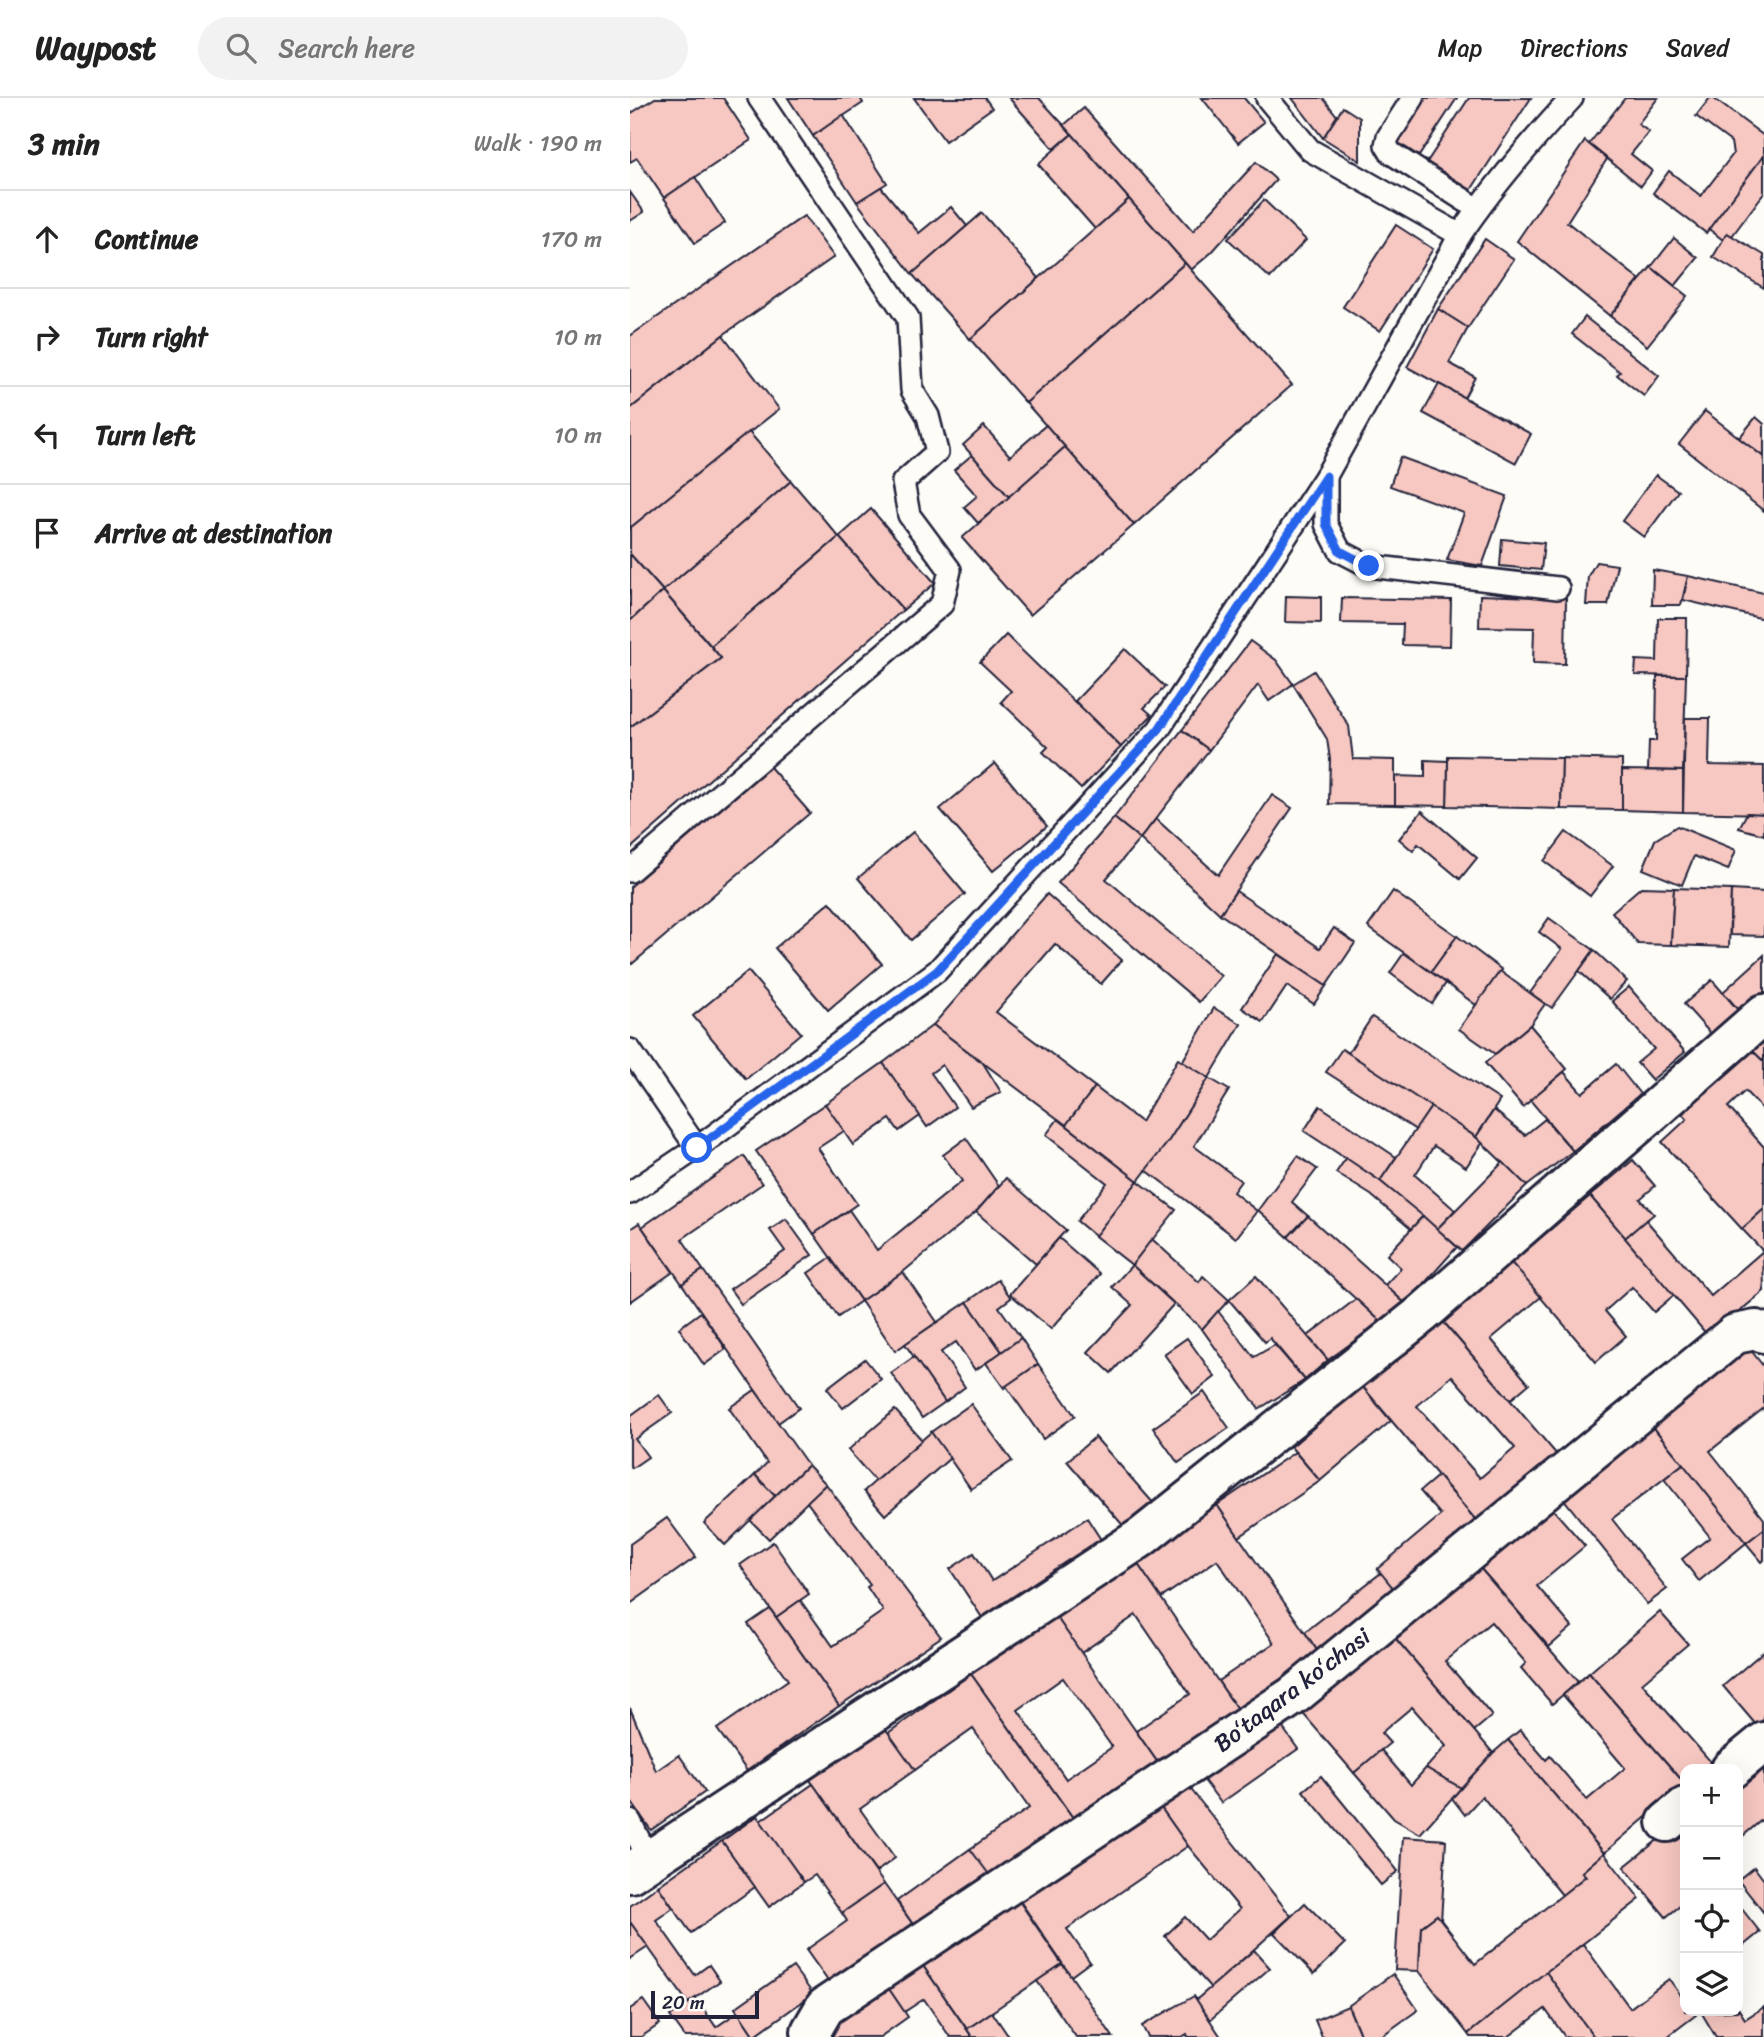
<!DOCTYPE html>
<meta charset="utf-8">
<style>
:root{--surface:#fff;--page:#f2f2f2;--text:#222;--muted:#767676;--line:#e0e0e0}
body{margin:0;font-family:Sriracha,sans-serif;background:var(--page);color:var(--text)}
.controls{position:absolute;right:21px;bottom:21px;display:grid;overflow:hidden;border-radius:14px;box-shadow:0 7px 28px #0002}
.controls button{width:63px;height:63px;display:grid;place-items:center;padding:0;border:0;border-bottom:2px solid var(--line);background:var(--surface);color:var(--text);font:35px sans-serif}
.scale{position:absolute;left:21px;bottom:18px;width:108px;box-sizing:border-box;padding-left:7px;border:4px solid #22223b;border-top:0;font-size:19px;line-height:24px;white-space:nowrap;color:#22223b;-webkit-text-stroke:5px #fdfcf7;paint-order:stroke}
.stop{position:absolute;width:21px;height:21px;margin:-16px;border:5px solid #2563eb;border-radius:50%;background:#fff}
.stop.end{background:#2563eb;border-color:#fff;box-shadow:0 2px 7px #0008}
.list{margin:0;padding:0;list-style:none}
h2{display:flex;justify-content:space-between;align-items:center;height:91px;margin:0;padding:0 28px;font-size:30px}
h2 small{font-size:23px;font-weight:400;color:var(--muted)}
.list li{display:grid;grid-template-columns:46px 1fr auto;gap:21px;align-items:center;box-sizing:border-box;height:98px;padding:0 28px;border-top:2px solid var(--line)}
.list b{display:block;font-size:26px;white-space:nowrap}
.list em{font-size:23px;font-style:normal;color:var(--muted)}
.icon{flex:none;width:38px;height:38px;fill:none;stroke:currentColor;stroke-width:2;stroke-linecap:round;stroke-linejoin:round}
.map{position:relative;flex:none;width:1134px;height:1939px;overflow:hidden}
header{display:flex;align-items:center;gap:42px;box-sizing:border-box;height:98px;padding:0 35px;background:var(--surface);border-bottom:2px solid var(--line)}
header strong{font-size:33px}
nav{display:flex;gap:38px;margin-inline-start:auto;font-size:24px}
.search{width:490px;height:63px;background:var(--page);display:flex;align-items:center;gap:18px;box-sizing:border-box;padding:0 24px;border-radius:38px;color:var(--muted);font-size:26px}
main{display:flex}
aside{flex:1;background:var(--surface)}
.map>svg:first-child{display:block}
.building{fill:#f7c7c1;stroke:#22223b;stroke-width:2;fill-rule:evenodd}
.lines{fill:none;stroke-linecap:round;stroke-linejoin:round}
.service-casing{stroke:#22223b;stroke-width:26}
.minor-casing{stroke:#22223b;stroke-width:44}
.service{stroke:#fdfcf7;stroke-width:21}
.minor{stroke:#fdfcf7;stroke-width:38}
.route{stroke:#2563eb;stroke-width:9}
.labels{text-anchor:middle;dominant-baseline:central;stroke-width:5;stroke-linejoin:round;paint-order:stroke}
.street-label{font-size:24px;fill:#22223b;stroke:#fdfcf7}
</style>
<header>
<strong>Waypost</strong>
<div class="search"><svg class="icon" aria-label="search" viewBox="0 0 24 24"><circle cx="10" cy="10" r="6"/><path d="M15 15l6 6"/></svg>Search here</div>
<nav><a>Map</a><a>Directions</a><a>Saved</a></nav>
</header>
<main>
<aside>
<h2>3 min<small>Walk · 190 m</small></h2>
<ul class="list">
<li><svg class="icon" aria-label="ahead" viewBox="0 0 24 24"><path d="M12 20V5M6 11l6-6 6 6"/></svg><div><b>Continue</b></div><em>170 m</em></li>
<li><svg class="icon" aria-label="right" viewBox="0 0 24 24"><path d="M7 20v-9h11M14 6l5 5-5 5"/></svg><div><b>Turn right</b></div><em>10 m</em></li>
<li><svg class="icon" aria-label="left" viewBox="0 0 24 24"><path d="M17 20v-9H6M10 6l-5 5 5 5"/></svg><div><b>Turn left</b></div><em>10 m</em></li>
<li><svg class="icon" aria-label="arrive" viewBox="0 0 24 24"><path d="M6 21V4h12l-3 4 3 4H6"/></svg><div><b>Arrive at destination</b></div></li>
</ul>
</aside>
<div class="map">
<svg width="1134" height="1939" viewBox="0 0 1134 1939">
<rect width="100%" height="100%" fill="#fdfcf7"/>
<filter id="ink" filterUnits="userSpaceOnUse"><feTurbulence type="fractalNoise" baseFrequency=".0143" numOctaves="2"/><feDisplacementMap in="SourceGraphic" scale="14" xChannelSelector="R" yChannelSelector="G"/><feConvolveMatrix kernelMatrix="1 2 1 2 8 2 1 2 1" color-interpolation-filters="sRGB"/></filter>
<g filter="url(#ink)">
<!-- building -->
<g class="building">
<polygon points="25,0 93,0 121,42 34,100 7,60 0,64 0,16"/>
<polygon points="158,0 230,0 233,5 183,38"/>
<polygon points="284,0 355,0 362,10 315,43"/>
<polygon points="379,0 409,0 442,36 424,51"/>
<polygon points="572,0 614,0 634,24 608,45"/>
<polygon points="662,0 693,0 707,18 693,40"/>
<polygon points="792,0 827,0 789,58 764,42"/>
<polygon points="839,0 901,0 841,92 797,64"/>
<polygon points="995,0 1028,0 1008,26 1019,34 1001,56 1022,73 1011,88 959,46"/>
<polygon points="1080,0 1083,0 1134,38 1134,57 1076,135 1023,95 1039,73 1071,98 1103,56 1101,44 1066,18"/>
<polygon points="713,9 730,20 730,63 693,40"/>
<polygon points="454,10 563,133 626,64 646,82 582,154 561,172 434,27"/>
<polygon points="213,17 257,85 227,104 183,38"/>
<polygon points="442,36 499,101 465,131 408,66"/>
<polygon points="955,43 977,61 937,124 1010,182 980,218 887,143"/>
<polygon points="1134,57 1134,95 1102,138 1097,135 1093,142 1079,131"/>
<polygon points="65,79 95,125 65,145 34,100"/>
<polygon points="251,89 289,135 321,109 337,128 282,176 227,104"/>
<polygon points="0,94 14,114 0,123"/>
<polygon points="499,101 555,165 396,305 340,241"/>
<polygon points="634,102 676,142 640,180 598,141"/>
<polygon points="352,115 409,180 340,241 282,176"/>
<polygon points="174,118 204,159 93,237 0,311 0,238"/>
<polygon points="766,127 803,151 750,233 713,209"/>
<polygon points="1097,135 1134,157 1134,190 1083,159"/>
<polygon points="1044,140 1068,160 1045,188 1021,169"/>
<polygon points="855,141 884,161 838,230 808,211"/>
<polygon points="555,165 662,287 504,427 396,305"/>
<polygon points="1021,169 1057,198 1017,248 980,218"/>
<polygon points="808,211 838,230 819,265 845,279 834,300 777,269"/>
<polygon points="955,219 1029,278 1014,298 987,277 990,274 942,236"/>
<polygon points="93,237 149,311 0,430 0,311"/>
<polygon points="809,286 901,336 886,365 793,315"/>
<polygon points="1075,313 1134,359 1134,413 1049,346"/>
<polygon points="1126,319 1134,326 1134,359 1109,340"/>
<polygon points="416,327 435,349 379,399 333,347 354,328 380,358"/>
<polygon points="119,334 161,383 33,493 0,456 0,430"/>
<polygon points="435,349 504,427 400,517 332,440"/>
<polygon points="342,357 379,399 348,425 334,409 347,398 324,372"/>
<polygon points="770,359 877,398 852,468 817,462 834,415 760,388"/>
<polygon points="1026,377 1048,393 1014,439 992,423"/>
<polygon points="161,383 209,439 81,548 33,493"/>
<polygon points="241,411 305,485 273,512 209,439"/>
<polygon points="209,439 273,512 0,751 0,629 91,560 81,548"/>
<polygon points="872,441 914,445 911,472 870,468"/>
<polygon points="0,456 33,493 0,523"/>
<polygon points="966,464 987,467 978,507 956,507 958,478"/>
<polygon points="1023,472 1058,478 1051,507 1022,507"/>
<polygon points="1058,478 1134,495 1134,521 1053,502"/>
<polygon points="33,493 91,560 0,629 0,523"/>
<polygon points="850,497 936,500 935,566 903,565 904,530 849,529"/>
<polygon points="656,498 691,499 691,525 655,524"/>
<polygon points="712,500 821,502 820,548 772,547 773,526 711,525"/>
<polygon points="1028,520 1057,520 1056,578 1005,577 1006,562 1027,563"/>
<polygon points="376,537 491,649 451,691 413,654 418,649 371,604 381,593 350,564"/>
<polygon points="620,543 646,562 663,586 639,603 628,587 579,652 552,632"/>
<polygon points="495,551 535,589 514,610 522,617 491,649 445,603"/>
<polygon points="684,573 719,628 723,661 765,662 765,707 699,706 700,661 697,641 663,586"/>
<polygon points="1027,578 1056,578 1053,673 1018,672 1019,643 1026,643"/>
<polygon points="1055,620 1080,620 1079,667 1134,668 1134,716 1053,714"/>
<polygon points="552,632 579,652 510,741 484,720"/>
<polygon points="818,658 932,660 931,711 817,708"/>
<polygon points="932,660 992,662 992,712 931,711"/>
<polygon points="795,662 818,663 817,708 765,707 765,678 795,679"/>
<polygon points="365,665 417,728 363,773 310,711"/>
<polygon points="140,669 180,715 2,866 0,863 0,789"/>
<polygon points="992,672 1053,673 1053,714 992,712"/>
<polygon points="642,697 662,710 590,816 510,741 526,721 588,777"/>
<polygon points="792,713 847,760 830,781 788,746 783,753 769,741"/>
<polygon points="1117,715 1134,716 1134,737 1109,730"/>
<polygon points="484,720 510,741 476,781 591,878 569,904 428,785"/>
<polygon points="1047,728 1106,752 1098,772 1064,758 1052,787 1013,771 1025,742"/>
<polygon points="283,734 335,796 281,842 228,780"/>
<polygon points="936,734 983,768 960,798 914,763"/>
<polygon points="1011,789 1044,790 1041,847 1008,846 982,814"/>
<polygon points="1044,790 1101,792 1099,849 1041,847"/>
<polygon points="1101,792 1134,794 1134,838 1100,837"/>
<polygon points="606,793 690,850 704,830 725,845 696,888 590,816"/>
<polygon points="763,793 827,838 801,874 738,829"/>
<polygon points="417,796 492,862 471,886 425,846 366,914 465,989 436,1027 303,927"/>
<polygon points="200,804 252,866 198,912 145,850"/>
<polygon points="919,820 964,852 922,910 900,895 932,851 909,834"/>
<polygon points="827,838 872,872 846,907 801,874"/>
<polygon points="964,852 997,883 980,901 949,873"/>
<polygon points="774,855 816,885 802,906 760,875"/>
<polygon points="648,856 696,888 684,906 657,888 633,924 612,910"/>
<polygon points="1134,857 1134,897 1112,916 1093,894"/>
<polygon points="118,873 171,935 116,981 63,918"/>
<polygon points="870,873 915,906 900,927 865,956 829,931"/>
<polygon points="1082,882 1108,912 1081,936 1054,906"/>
<polygon points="999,889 1055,954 1022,982 1007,965 1024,951 982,903"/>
<polygon points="584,910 611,926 579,980 552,964"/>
<polygon points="742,919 870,1002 846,1039 718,955"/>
<polygon points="303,927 353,965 371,994 341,1009 312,967 301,975 325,1009 297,1029 253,965"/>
<polygon points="900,927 937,971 893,1009 855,965"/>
<polygon points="1134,941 1134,964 1122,952"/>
<polygon points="712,951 801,1009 786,1032 696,974"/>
<polygon points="1122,952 1134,964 1134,1013 1115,993 1098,1009 1134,1049 1134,1111 1112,1131 1032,1044 1057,1021 1052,1016"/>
<polygon points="548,961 579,980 538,1044 508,1083 436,1027 465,989 511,1024"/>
<polygon points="253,965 290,1018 269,1033 260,1021 223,1047 195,1006"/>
<polygon points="986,966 1010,996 943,1053 900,1002 934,974 952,995"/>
<polygon points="579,980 599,992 564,1048 611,1083 603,1094 627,1113 606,1140 516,1072 538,1044"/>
<polygon points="195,1006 214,1033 188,1050 227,1106 184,1136 126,1053"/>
<polygon points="690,1008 766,1059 750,1083 674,1033"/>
<polygon points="801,1009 853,1044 836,1069 804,1048 785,1077 825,1112 807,1131 750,1083"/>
<polygon points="864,1012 895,1037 915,1021 943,1053 897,1088 846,1039"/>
<polygon points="428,1021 508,1083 465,1138 447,1123 477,1085 416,1037"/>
<polygon points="336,1040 369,1088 346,1114 273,1174 231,1203 184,1136 219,1112 247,1152 332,1083 313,1057"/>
<polygon points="114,1058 132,1086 52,1141 73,1172 52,1186 12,1129"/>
<polygon points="668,1058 687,1071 662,1104 678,1118 658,1139 628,1112"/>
<polygon points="716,1060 750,1083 793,1118 781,1131 741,1097 706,1075"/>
<polygon points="1003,1062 1025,1088 1010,1101 1024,1116 995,1140 960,1098"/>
<polygon points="873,1064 897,1088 832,1153 807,1131"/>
<polygon points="376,1080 436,1132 406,1166 346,1114"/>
<polygon points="508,1083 546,1112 502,1167 465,1138"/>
<polygon points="960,1098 1044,1197 1024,1214 1002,1189 975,1213 996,1238 966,1264 881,1165"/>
<polygon points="1134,1111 1134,1153 1133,1153 1112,1131"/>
<polygon points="678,1118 776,1206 751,1224 658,1139"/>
<polygon points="793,1118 827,1149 776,1206 755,1187 771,1170 757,1157"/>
<polygon points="156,1121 182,1157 111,1206 100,1191 155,1153 140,1132"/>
<polygon points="1016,1122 1081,1198 1133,1153 1134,1193 1079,1239 995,1140"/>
<polygon points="9,1125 43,1174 0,1204 0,1131"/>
<polygon points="429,1140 470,1176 421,1231 380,1196"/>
<polygon points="522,1141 569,1184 573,1178 599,1202 572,1231 502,1167"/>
<polygon points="200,1160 231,1203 208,1219 178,1175"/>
<polygon points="879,1162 911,1199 861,1241 899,1286 880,1302 811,1221"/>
<polygon points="502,1167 544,1206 481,1275 458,1254 502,1207 482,1189"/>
<polygon points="73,1172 169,1310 148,1325 52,1186"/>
<polygon points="273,1174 307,1224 265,1253 231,1203"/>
<polygon points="626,1178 698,1262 675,1282 640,1240 635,1244 599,1202"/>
<polygon points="368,1182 381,1200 369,1209 391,1240 372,1254 337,1204"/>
<polygon points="726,1201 751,1224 698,1262 678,1238"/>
<polygon points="337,1204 372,1254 345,1272 326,1244 311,1254 335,1289 315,1304 275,1246"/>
<polygon points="588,1213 624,1259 645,1247 675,1282 629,1311 572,1231"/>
<polygon points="71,1214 96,1251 74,1267 49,1230"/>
<path d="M 811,1221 L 928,1358 L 849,1426 L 732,1288 ZM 822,1278 L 885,1350 L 850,1380 L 787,1308 Z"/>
<polygon points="391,1240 408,1266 374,1290 356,1265"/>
<polygon points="557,1240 585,1279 563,1296 534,1256"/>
<polygon points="1116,1246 1134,1269 1134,1310 1080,1353 1134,1421 1134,1431 1116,1445 1019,1324"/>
<polygon points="284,1259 315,1304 292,1320 261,1275"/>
<polygon points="235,1261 251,1281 213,1310 197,1290"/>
<polygon points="408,1266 445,1318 413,1341 376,1288"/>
<polygon points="732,1288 761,1323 690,1383 661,1349"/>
<polygon points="125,1292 178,1367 145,1398 125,1377 137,1365 99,1310"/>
<polygon points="574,1294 599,1330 548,1365 523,1330"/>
<polygon points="29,1297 42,1315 5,1341 18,1359 2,1370 0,1367 0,1318"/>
<polygon points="341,1306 382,1363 341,1391 301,1334"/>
<polygon points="265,1312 292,1342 245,1383 218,1352"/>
<polygon points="1019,1324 1053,1366 982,1421 1037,1491 1017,1506 929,1395"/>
<polygon points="301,1334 320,1360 255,1417 234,1393"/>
<polygon points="465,1339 525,1407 497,1432 437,1363"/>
<polygon points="665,1354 690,1383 609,1439 587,1407"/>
<polygon points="1053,1366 1116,1445 1069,1483 1052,1461 1080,1439 1034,1381"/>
<polygon points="178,1367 196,1386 139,1441 120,1422"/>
<polygon points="125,1377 145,1398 95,1447 74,1425"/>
<polygon points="808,1378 849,1426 767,1495 747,1471 811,1417 790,1393"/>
<polygon points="196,1386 311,1539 209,1608 146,1519 170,1502 203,1548 253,1513 237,1489 240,1487 177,1404"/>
<polygon points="587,1407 689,1555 607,1611 588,1583 644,1545 587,1462 531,1500 505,1462"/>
<polygon points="920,1408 955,1448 907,1488 942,1529 919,1549 850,1470"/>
<polygon points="37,1420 66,1459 0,1506 0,1446"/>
<polygon points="457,1420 475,1448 357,1527 320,1471 344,1455 362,1483"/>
<polygon points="1134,1431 1134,1462 1132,1464 1116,1445"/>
<polygon points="143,1444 179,1496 146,1519 110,1467"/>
<polygon points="505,1462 607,1611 528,1665 506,1633 560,1596 506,1517 451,1555 425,1517"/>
<polygon points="850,1470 948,1584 922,1606 891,1570 896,1565 861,1524 815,1563 862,1618 844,1633 766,1541"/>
<polygon points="751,1475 767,1495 689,1555 675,1534"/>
<polygon points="140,1511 209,1608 117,1673 87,1631 158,1582 118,1526"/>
<polygon points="1030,1514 1058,1546 1012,1585 1081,1664 1072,1671 1055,1671 1055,1686 959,1575"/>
<path d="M 425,1517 L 528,1665 L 443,1720 L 341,1576 ZM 433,1580 L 482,1649 L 436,1681 L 388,1612 Z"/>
<polygon points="766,1541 863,1655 831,1690 796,1670 816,1648 782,1609 751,1635 760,1645 724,1675 669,1611"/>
<polygon points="1134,1553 1134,1621 1127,1628 1093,1588"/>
<polygon points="959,1575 1055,1686 974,1755 878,1642 890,1632 916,1662 920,1658 957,1702 995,1670 933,1597"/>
<polygon points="341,1576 443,1720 360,1779 340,1751 399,1710 343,1631 285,1672 258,1635"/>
<polygon points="0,1610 26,1673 49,1657 75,1694 21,1732 0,1702"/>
<polygon points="650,1626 668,1651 591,1705 573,1681"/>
<polygon points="255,1630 285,1672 230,1711 265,1760 246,1774 180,1682"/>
<polygon points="878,1642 974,1755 952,1774 956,1778 932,1797 852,1698 835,1717 822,1700 863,1655"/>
<polygon points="751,1652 781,1687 796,1670 831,1690 790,1736 764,1721 724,1675"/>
<polygon points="1134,1655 1134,1720 1108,1742 1108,1676"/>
<polygon points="691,1678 768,1773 751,1787 673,1693"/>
<polygon points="183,1686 254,1786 212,1815 185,1777 174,1784 130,1723"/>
<polygon points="559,1689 661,1818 581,1890 535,1838 555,1819 576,1842 610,1811 558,1748 529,1707"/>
<polygon points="529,1707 558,1748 437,1831 460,1864 441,1878 390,1803"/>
<polygon points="127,1718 174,1784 139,1809 92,1743"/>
<polygon points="1055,1720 1055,1804 1036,1819 994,1769"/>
<polygon points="773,1739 816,1742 811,1823 807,1817 791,1829 789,1873 765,1872"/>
<polygon points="92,1743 125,1789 61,1835 28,1788"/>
<polygon points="340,1751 358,1775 284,1828 267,1803"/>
<polygon points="974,1755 1010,1801 838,1936 789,1873 791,1829 807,1817 845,1866 956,1778 952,1774"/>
<polygon points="1124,1769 1134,1782 1134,1815 1108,1782"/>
<polygon points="254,1786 284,1828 203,1890 176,1852 217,1823 212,1815"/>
<polygon points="28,1788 43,1810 26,1822 65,1877 79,1867 90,1883 58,1905 0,1824 0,1808"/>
<polygon points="387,1800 432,1866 337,1931 291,1865"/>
<polygon points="675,1805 715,1846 684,1876 644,1835"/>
<polygon points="1108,1806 1130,1834 1108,1852"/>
<polygon points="0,1824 18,1849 0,1861"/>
<polygon points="953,1846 1000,1910 1039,1881 1055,1903 1055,1913 1062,1913 1066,1917 1037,1939 964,1939 916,1874"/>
<polygon points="624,1852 640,1870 580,1922 566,1902"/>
<polygon points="291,1865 342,1939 320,1939 294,1901 274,1914 257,1888"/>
<polygon points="432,1866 441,1878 483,1939 446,1939 407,1883"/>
<polygon points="163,1869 183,1896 124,1938 105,1910"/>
<polygon points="916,1874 964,1939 935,1939 915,1911 878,1939 840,1939 838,1936"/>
<polygon points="763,1876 788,1912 750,1939 731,1939 718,1908"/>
<polygon points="257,1888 278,1919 250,1939 195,1939 191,1933"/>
<polygon points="564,1898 591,1939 558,1939 557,1936 552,1939 518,1939 512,1928"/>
<polygon points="66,1900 86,1929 108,1914 124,1938 55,1939 40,1918"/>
<polygon points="13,1902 30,1926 11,1939 0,1939 0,1911"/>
<polygon points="718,1908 731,1939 692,1939 685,1922"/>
<polygon points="1134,1909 1134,1939 1086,1939 1071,1914 1108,1913 1108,1910 1115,1921"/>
<polygon points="362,1914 379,1939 342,1939 337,1931"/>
</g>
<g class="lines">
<!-- service casing -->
<g class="service-casing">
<g id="service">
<polyline points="637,0 680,52 830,137"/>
<polyline points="783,0 758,39 756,47 761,55 848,111"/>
<polyline points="696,378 696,426 710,453 739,468 928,490"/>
<polyline points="0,773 312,506 320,472 279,417 273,384 307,354 298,318 282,292 278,220 129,0"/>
<polyline points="0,952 67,1050"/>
<path d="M 0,1095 L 67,1050 L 307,873 L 529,631 L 696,378 L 830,137 C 863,88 902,43 942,0"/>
<polyline points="0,1723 19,1762"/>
</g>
</g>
<!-- minor casing -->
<g class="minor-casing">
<g id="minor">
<polyline points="1101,1671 1134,1644"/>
<polyline points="1037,1724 1055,1709"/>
<polyline points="0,1775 512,1439 792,1216 1134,916"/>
<polyline points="182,1939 181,1933 195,1909 663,1598 1105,1236 1126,1232 1134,1235"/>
</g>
</g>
<!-- service -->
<use href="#service" class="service"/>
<!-- minor -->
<use href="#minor" class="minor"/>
</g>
</g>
<g class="lines" filter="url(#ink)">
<!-- route -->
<polyline class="route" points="67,1050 307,873 529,631 696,378 696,426 710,453 739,468"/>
</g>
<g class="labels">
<!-- street labels -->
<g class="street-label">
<text transform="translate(662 1592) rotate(-37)">Boʻtaqara koʻchasi</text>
</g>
</g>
</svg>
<div class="controls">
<button>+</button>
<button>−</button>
<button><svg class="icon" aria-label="locate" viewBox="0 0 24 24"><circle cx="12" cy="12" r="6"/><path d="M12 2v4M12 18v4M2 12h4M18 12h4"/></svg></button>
<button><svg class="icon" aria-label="layers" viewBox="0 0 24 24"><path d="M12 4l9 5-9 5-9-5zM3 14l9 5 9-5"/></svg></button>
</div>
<div class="scale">20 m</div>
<div class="stop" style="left:67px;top:1050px"></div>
<div class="stop end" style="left:739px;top:468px"></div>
</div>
</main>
